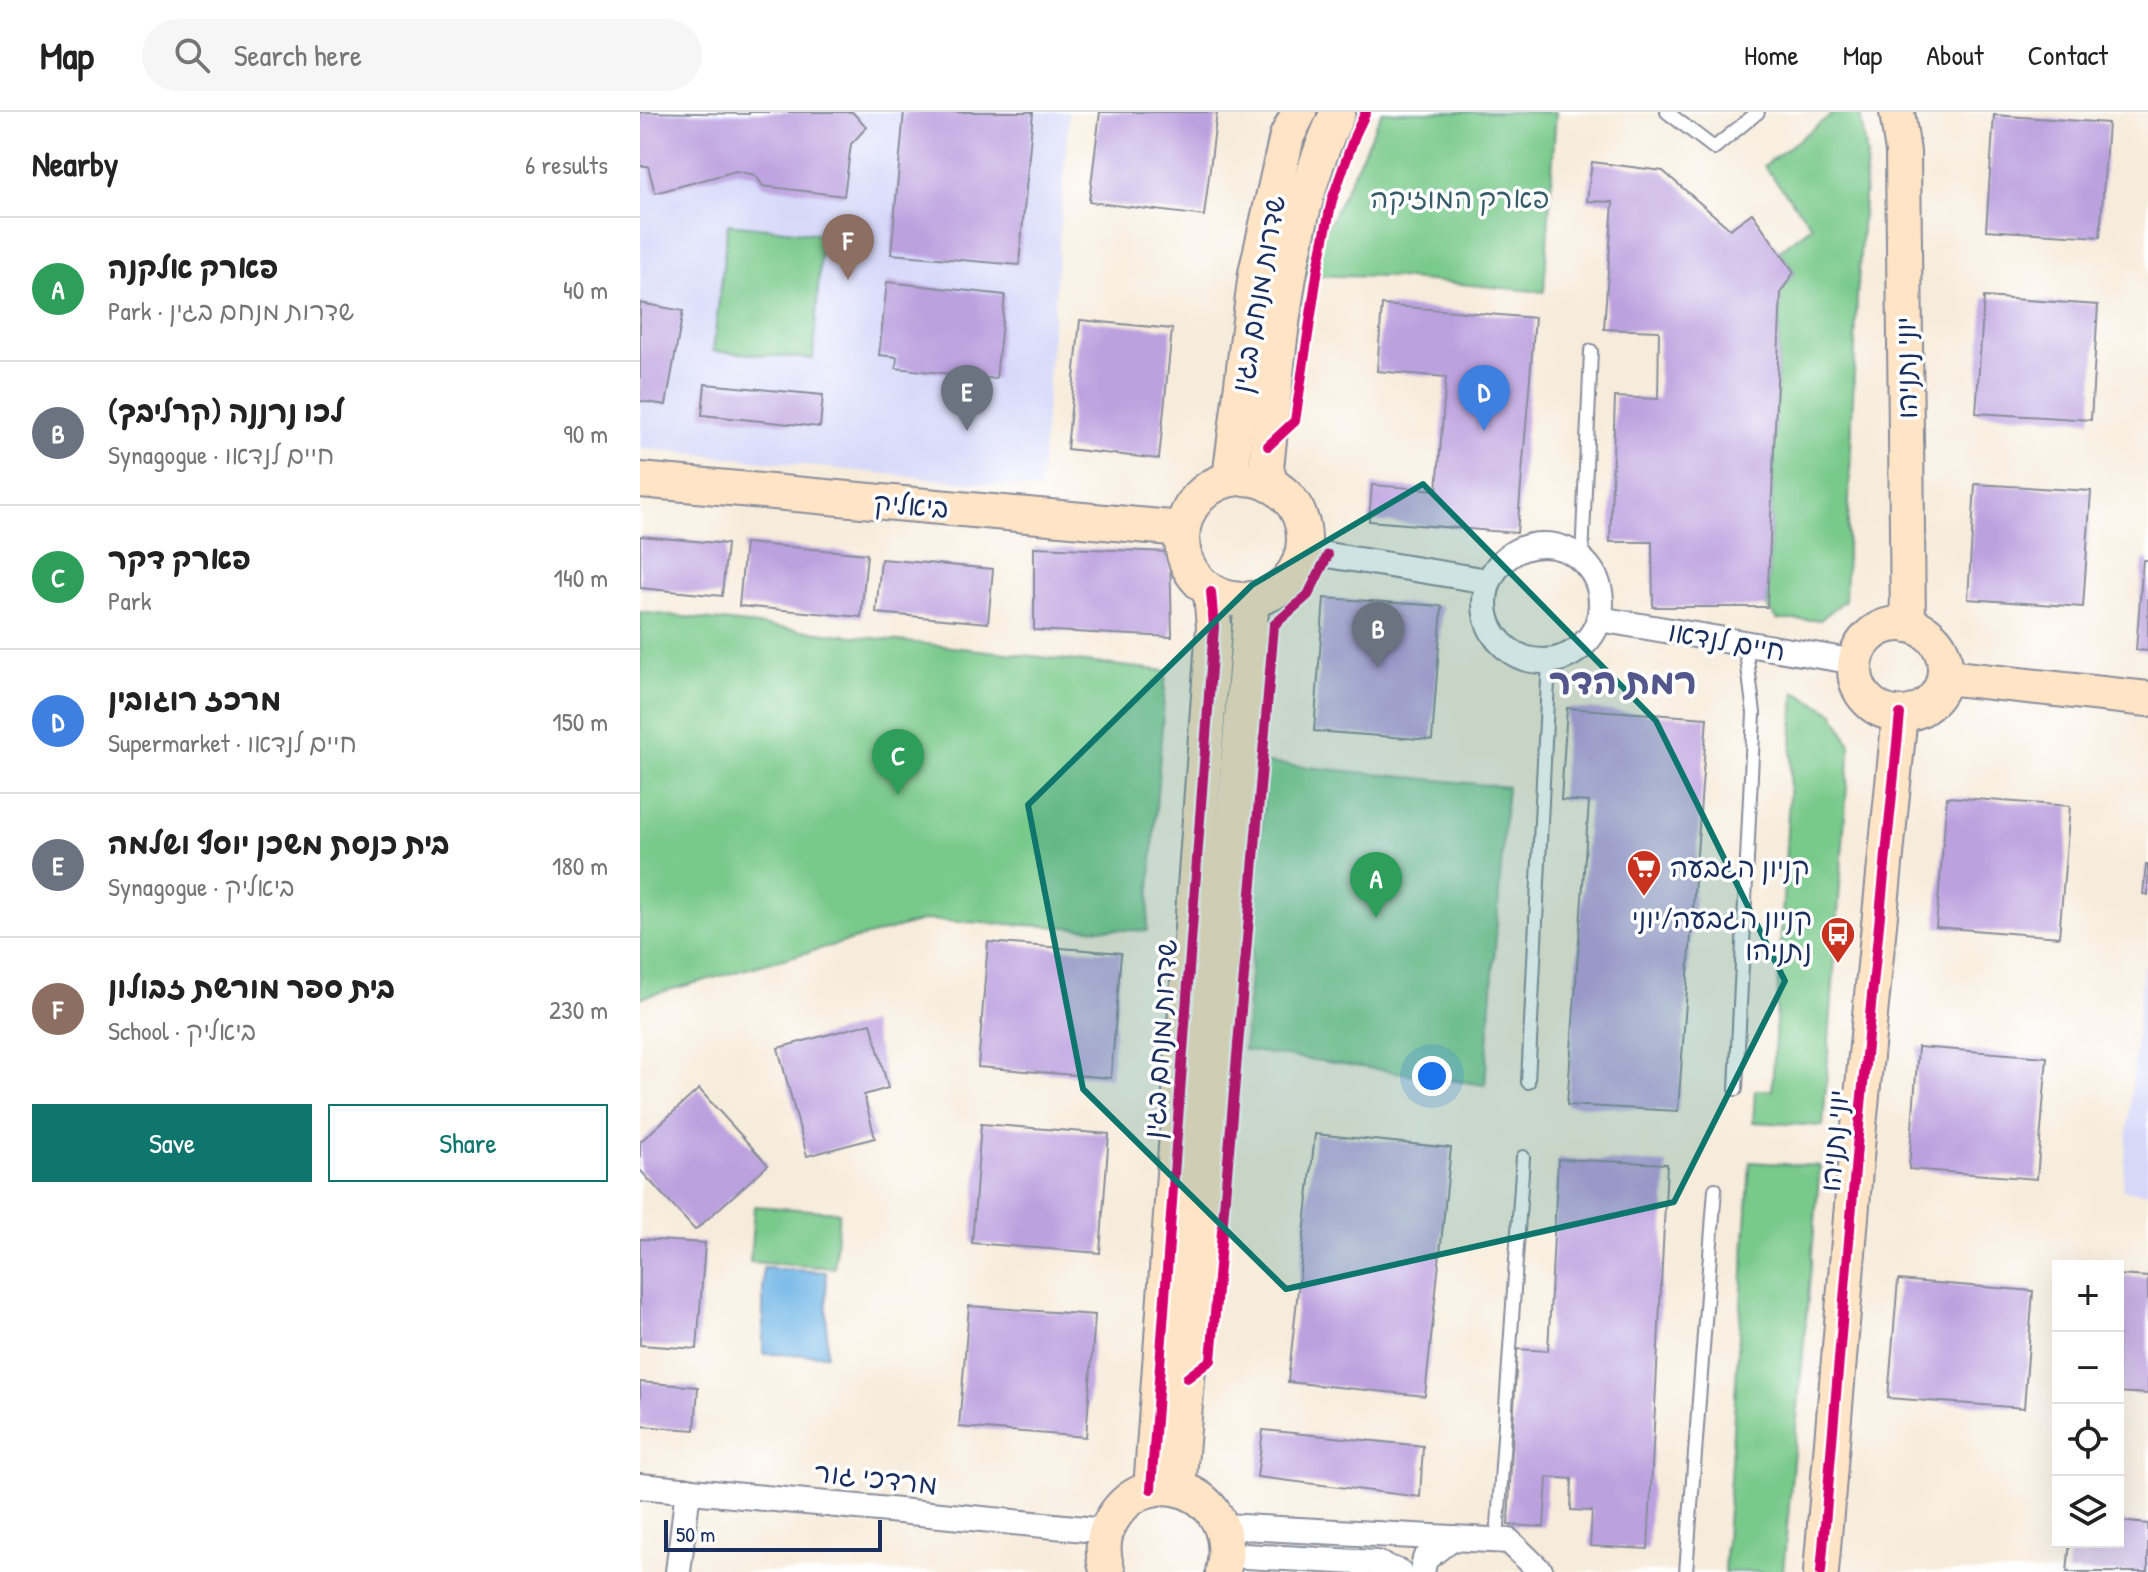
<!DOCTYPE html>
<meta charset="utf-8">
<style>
:root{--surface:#fff;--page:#f6f6f6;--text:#222;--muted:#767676;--line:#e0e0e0;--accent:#0f766e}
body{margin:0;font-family:"Patrick Hand","Playpen Sans Hebrew",sans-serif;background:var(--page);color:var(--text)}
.controls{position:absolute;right:24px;bottom:24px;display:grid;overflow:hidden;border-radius:0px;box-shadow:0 8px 32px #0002}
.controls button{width:72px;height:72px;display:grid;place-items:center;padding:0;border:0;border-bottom:2px solid var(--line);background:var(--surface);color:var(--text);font:40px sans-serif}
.scale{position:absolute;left:24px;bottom:20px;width:218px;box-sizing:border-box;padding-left:8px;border:4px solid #1b2f5e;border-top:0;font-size:22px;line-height:28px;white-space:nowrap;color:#1b2f5e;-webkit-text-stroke:6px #fff;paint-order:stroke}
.you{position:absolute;left:792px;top:964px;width:28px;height:28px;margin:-20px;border:6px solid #fff;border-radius:50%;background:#1a73e8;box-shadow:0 0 0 12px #1a73e833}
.badge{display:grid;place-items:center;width:52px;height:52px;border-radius:50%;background:var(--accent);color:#fff;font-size:26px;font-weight:700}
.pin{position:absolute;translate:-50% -66px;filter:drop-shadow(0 2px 4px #0008)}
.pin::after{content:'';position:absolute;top:42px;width:28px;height:24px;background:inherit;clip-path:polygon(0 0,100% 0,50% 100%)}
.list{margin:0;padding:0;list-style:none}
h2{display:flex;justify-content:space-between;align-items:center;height:104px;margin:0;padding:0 32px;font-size:34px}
h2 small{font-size:26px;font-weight:400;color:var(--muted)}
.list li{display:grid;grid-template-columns:52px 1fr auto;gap:24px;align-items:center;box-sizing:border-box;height:144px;padding:0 32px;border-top:2px solid var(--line)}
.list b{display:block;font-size:30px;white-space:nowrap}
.list p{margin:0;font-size:26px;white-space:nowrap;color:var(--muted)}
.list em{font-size:26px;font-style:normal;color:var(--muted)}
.actions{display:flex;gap:16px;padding:24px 32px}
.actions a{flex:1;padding:18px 0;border:2px solid var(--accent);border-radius:0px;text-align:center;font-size:28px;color:var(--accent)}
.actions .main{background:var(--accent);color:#fff}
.icon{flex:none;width:44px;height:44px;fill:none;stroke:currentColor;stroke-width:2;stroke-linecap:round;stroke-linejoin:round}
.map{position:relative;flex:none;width:1508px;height:1460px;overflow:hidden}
header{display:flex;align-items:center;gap:48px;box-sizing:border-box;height:112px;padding:0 40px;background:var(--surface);border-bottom:2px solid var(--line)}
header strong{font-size:38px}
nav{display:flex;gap:44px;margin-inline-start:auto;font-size:28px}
.search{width:560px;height:72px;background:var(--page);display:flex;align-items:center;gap:20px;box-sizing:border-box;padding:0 28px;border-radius:44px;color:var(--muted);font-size:30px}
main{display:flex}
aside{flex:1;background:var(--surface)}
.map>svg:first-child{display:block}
.built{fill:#d5d8f9}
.green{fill:#78c98a;stroke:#4a7c74;stroke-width:2}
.water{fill:#70b5e6;stroke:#4672a2;stroke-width:2}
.building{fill:#bca1df}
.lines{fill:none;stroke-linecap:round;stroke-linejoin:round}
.lane-casing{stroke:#898e9c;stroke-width:16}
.street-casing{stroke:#898e9c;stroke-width:28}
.secondary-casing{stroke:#898e9c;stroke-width:38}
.lane{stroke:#fff;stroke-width:12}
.street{stroke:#fff;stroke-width:24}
.secondary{stroke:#ffe4c6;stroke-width:34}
.cycleway-casing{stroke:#fff;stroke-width:15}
.cycleway{stroke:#d6006c;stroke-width:10}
.marked{fill:#0f766e;fill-opacity:0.2;stroke:#0f766e;stroke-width:6;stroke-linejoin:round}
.labels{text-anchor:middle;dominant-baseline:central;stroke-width:7;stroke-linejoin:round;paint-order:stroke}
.park-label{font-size:28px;fill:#375d6b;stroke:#fff}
.street-label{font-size:28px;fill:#1b2f5e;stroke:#fff}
.poi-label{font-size:28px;fill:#1b2f5e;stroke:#fff;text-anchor:start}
.district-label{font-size:36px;font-weight:bold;fill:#53578b;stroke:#fff}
</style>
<header>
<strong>Map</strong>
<div class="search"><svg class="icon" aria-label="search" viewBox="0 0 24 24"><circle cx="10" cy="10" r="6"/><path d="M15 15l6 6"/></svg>Search here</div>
<nav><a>Home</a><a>Map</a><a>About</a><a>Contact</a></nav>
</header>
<main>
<aside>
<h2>Nearby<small>6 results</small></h2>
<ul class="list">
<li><span class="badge" style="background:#2e9e5b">A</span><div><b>פארק אלקנה</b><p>Park · שדרות מנחם בגין</p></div><em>40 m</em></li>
<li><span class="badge" style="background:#6b7280">B</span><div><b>לכו נרננה (קרליבך)</b><p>Synagogue · חיים לנדאו</p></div><em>90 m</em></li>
<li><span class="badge" style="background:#2e9e5b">C</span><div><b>פארק דקר</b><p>Park</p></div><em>140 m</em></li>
<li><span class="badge" style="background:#3f7fe0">D</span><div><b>מרכז רוגובין</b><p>Supermarket · חיים לנדאו</p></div><em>150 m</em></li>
<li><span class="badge" style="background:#6b7280">E</span><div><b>בית כנסת משכן יוסף ושלמה</b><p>Synagogue · ביאליק</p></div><em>180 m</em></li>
<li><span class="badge" style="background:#8d6e63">F</span><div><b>בית ספר מורשת זבולון</b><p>School · ביאליק</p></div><em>230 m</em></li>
</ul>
<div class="actions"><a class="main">Save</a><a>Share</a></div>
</aside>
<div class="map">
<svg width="1508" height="1460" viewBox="0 0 1508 1460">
<rect width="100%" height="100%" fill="#fff"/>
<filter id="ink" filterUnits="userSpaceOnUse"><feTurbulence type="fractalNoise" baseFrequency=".0125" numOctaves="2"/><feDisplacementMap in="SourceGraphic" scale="16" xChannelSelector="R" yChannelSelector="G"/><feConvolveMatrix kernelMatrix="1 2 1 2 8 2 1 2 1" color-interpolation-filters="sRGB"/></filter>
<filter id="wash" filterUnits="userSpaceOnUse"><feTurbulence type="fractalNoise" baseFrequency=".006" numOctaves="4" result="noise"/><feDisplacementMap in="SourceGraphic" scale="32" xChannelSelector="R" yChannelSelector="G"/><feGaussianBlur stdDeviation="1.8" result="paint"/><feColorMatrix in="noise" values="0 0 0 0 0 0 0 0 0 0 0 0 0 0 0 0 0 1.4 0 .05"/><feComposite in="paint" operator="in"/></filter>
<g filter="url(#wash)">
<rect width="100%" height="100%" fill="#f7ecdb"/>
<!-- built -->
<g class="built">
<polygon points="0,0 429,0 400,378 0,336"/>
<polygon points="1503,854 1508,855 1508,1081 1482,1078"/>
</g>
<!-- green -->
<g class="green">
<polygon points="742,0 916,0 904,180 747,165 648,163 690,111"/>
<polygon points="1190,0 1220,0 1227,44 1217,185 1205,488 1180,508 1138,508 1127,495 1141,180 1154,160 1139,139 1172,114 1124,54 1191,3"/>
<polygon points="88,112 182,122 173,247 73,239"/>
<polygon points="0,500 526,559 507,819 286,808 0,886"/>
<polygon points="1155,580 1194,601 1210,632 1183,1014 1113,1010 1115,978 1132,978"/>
<polygon points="627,651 867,675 845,973 604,938"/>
<polygon points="1110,1050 1180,1054 1143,1460 1084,1460"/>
<polygon points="114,1094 199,1100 194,1156 110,1150"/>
</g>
<!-- water -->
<polygon class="water" points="123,1156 186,1160 187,1243 123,1242"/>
<g id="blocks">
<!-- building -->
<g class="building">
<polygon points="0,0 109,2 109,0 212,0 227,15 211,32 204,84 123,74 115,63 96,59 15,81 8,54 0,54"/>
<polygon points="264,0 393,0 379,153 251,142"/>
<polygon points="460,0 577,0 564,104 449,90"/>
<polygon points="1354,3 1468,11 1460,125 1346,118"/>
<polygon points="952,50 1023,59 1090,117 1112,101 1154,160 1141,180 1127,495 1013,495 1012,430 970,430 975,285 1018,287 1019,219 964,217 973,90 947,89"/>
<polygon points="247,170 365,183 356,267 256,256 257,245 239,243"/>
<polygon points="1344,185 1458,193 1451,308 1336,301"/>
<polygon points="0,191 43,199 26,293 0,289"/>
<polygon points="742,193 895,206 877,421 729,409 732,373 797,378 806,265 737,259"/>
<polygon points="440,208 532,217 519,347 427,337"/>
<polygon points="65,272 183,283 180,315 62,303"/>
<polygon points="1335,372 1451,379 1443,495 1328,487"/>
<polygon points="0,424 87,432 82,484 0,476"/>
<polygon points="105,431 227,442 221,505 99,494"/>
<polygon points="394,435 530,440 532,525 394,518"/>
<polygon points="241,447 353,457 348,511 236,501"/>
<polygon points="1503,448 1508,448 1508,539 1496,538"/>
<polygon points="684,486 802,494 792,628 674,619"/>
<polygon points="927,596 1067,606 1038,999 927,993 949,690 921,688"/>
<polygon points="1307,685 1430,694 1419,825 1296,815"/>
<polygon points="1506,753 1508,753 1508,783 1503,782"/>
<polygon points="348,830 481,841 471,966 338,955"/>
<polygon points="231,911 248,976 224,983 235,1026 167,1044 138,936"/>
<polygon points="1278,935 1407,945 1397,1067 1269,1057"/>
<polygon points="59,977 128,1053 55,1118 0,1058 0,1030"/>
<polygon points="341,1012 469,1022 460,1141 332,1131"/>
<polygon points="675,1022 811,1036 785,1284 648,1270"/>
<polygon points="918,1047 1027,1052 1008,1437 950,1434 952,1399 931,1398 932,1367 907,1365 904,1415 868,1413 877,1237 908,1239"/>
<polygon points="0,1127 65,1131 57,1237 0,1233"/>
<polygon points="1478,1163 1508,1165 1508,1282 1478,1280"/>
<polygon points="1258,1168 1393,1179 1384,1296 1248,1286"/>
<polygon points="329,1194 455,1203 446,1325 319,1315"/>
<polygon points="0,1270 58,1275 55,1318 0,1314"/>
<polygon points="623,1318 783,1334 780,1385 617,1365"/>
<polygon points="1478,1409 1508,1412 1508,1460 1427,1460 1430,1430 1478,1430"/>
</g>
</g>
</g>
<g filter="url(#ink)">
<use href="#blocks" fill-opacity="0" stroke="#898e9c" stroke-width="2"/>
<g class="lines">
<!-- lane casing -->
<g class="lane-casing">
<g id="lane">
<polyline points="1027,0 1074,36 1118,0"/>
<polyline points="942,447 951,239"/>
<polyline points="888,970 909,549"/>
<polyline points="1096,977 1114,601 1105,532"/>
<polyline points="857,1428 883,1045"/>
<polyline points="1046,1460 1075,1077"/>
</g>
</g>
<!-- street casing -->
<g class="street-casing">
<g id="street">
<circle cx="903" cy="491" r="58"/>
<polyline points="663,439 848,469"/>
<polyline points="959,507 1216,550"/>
<polyline points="0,1374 466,1419"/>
<polyline points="582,1414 812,1426"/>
<polyline points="587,1443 736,1451 759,1460"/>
<polyline points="38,1460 48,1378"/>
<polyline points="782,1460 785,1447 812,1426 869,1429 901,1460"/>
</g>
</g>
<!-- secondary casing -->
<g class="secondary-casing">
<g id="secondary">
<polyline points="1257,0 1263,40 1268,513"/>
<circle cx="603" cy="427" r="61"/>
<polyline points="590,367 616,161 647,24 659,0"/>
<polyline points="0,368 542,417"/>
<path d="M 631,373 L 626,356 C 639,240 646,106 698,0"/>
<circle cx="1260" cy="557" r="45"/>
<polyline points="1305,565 1508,587"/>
<polyline points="511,1377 574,515 571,480"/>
<polyline points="538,1377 612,487"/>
<path d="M 468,1460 C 462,1445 462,1427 469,1413 C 505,1342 602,1379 583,1460"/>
<polyline points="1181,1460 1217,1034 1260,602"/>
</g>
</g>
<!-- lane -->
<use href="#lane" class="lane"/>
<!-- street -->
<use href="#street" class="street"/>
<!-- secondary -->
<use href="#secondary" class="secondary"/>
<!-- cycleway casing -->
<g class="cycleway-casing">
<g id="cycleway">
<polyline points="628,334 655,309 678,156 692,88 715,23 726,0"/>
<polyline points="547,1266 571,1248 634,513 668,483 688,443"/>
<polyline points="511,1377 574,515 571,480"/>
<polyline points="1181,1460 1217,1034 1260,602"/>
</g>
</g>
<!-- cycleway -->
<use href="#cycleway" class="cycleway"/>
</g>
</g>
<!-- marked area -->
<path class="marked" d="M 783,372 L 1016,609 L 1145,869 L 1034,1090 L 646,1177 L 443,977 L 388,693 L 612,473 Z"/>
<!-- icons -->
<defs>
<g id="supermarket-pin" transform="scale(1.8)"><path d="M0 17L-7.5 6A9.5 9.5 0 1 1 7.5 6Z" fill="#c8321e" stroke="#fff"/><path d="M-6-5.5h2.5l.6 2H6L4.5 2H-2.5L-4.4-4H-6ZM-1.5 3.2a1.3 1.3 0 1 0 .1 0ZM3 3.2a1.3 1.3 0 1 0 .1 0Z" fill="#fff"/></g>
<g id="bus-pin" transform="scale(1.8)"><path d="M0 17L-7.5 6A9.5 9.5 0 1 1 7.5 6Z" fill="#c8321e" stroke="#fff"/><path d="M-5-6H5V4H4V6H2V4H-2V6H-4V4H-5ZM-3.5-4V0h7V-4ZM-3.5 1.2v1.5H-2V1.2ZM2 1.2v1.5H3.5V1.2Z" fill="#fff"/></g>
</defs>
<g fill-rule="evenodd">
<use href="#supermarket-pin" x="1004" y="755"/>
<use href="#bus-pin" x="1198" y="822"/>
</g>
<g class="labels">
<!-- park labels -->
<g class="park-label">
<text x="820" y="86">פארק המוזיקה</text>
</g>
<!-- street labels -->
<g class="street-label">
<text transform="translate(618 182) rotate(-80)">שדרות מנחם בגין</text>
<text transform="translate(1266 256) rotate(-91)">יוני נתניהו</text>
<text transform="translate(271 393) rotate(5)">ביאליק</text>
<text transform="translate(1087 529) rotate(10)">חיים לנדאו</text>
<text transform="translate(520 927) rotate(-86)">שדרות מנחם בגין</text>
<text transform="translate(1194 1029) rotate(-85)">יוני נתניהו</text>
<text transform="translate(236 1366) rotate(6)">מרדכי גור</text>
</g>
<!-- poi labels -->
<g class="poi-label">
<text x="1030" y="755">קניון הגבעה</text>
<text x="1172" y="806" text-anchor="end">קניון הגבעה/יוני<tspan x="1172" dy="32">נתניהו</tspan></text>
</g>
<!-- district labels -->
<g class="district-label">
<text x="983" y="568">רמת הדר</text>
</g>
</g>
</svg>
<div class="controls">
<button>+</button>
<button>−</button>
<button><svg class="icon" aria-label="locate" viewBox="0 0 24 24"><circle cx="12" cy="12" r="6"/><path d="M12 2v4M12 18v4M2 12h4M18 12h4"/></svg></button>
<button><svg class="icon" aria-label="layers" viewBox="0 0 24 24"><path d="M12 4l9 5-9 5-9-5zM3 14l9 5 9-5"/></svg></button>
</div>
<div class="scale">50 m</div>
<div class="you"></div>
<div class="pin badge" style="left:736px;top:806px;background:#2e9e5b">A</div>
<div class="pin badge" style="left:738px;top:556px;background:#6b7280">B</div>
<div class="pin badge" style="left:258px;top:683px;background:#2e9e5b">C</div>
<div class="pin badge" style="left:844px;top:319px;background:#3f7fe0">D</div>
<div class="pin badge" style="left:327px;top:319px;background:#6b7280">E</div>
<div class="pin badge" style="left:208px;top:168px;background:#8d6e63">F</div>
</div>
</main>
